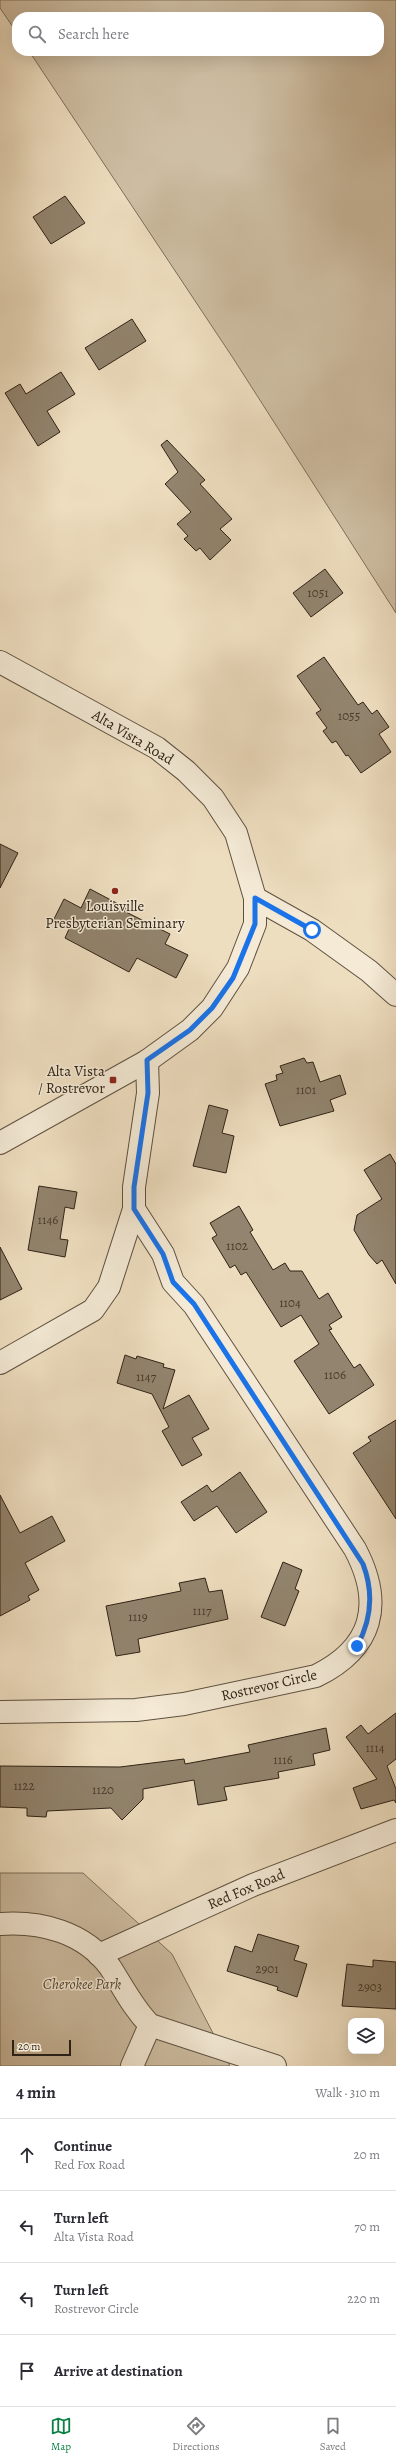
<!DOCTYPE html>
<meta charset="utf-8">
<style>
:root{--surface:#fff;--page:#f2f2f3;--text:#2b2b33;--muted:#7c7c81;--line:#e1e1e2;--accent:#0b8043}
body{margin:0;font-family:Alegreya,serif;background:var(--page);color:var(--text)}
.controls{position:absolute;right:12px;bottom:12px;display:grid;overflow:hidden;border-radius:8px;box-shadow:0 4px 16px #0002}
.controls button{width:36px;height:36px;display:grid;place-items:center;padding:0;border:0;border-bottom:1px solid var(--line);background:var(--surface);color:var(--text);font:20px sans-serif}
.scale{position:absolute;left:12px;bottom:10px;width:59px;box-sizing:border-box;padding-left:4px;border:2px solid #2f2216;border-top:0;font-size:11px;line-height:14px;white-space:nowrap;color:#2f2216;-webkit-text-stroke:3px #f4ead6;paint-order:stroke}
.stop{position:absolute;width:12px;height:12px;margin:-9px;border:3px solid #1a73e8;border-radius:50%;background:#fff}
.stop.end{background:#1a73e8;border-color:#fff;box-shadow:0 1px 4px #0008}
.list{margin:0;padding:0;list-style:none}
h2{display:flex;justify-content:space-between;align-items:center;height:52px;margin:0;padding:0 16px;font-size:17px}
h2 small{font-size:13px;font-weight:400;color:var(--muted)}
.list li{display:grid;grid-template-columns:26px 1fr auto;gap:12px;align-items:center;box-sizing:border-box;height:72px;padding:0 16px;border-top:1px solid var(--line)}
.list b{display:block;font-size:15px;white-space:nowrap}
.list p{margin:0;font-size:13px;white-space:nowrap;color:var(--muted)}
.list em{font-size:13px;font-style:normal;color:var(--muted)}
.icon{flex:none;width:22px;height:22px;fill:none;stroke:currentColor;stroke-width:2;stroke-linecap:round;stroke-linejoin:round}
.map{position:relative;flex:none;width:396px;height:2066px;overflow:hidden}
.search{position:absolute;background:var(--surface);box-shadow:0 4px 16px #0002;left:12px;right:12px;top:12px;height:44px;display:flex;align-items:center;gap:10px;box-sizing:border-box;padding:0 14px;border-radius:16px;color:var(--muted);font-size:15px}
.sheet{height:340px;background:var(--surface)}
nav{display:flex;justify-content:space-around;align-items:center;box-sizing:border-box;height:56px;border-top:1px solid var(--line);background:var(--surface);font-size:11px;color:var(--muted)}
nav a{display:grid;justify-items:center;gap:2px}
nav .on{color:var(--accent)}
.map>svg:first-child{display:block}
.green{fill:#cebea3;stroke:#7e705c}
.building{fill:#92846e;stroke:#2f2216}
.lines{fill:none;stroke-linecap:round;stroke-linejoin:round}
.minor-casing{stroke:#5f5140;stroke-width:24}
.minor{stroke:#f4ead6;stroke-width:22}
.route{stroke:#1a73e8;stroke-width:5}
.poi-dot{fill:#8f2418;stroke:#f4ead6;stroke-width:1.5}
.labels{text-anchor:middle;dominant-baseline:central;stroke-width:3;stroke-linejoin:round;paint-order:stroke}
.number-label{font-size:13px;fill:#483a2c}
.street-label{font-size:15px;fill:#2f2216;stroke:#f4ead6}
.poi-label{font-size:15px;fill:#2f2216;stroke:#f4ead6}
.park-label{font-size:15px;font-style:italic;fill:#574939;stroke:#f4ead6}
</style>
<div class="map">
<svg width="396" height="2066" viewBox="0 0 396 2066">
<rect width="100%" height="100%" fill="#eedec0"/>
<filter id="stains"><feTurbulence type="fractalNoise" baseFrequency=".005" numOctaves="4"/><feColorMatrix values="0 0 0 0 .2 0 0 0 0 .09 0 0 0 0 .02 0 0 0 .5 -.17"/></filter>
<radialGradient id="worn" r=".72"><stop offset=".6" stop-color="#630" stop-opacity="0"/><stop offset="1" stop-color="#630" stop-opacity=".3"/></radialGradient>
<!-- green -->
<g class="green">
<polygon points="0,0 396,0 396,613 233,358 29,51 379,51 379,17 17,17 17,33 0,8"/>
<polygon points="0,1873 83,1873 172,1954 230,2066 0,2066"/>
</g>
<!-- building -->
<g class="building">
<polygon points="65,196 85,223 51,244 33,217"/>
<polygon points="132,319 146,341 99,370 85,348"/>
<polygon points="61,372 75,394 47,411 60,432 38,446 5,393 20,384 26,394"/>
<polygon points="167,440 205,480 200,484 232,519 220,529 231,540 210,560 200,548 196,551 184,539 188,536 177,524 191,512 165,484 178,472 161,445"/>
<polygon points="325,569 343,593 311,617 293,593"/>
<polygon points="324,657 358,705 363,702 372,714 377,710 389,727 379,734 391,752 361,773 348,755 346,756 336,741 332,743 323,731 327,728 316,713 321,710 297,676"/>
<polygon points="0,844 18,853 0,888"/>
<polygon points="90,889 126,908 124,911 170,934 165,944 188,955 176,978 137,958 129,972 65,938 69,929 53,921 64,899 81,908"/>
<polygon points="304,1058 307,1063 313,1062 320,1082 340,1075 346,1094 330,1100 334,1111 280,1126 265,1084 277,1080 276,1075 283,1073 280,1066"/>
<polygon points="209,1105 228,1110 222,1133 234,1136 226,1173 193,1166"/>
<polygon points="390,1154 396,1164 396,1284 382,1260 377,1264 369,1255 354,1230 357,1215 382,1199 364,1170"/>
<polygon points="39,1186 77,1192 74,1209 65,1207 60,1239 68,1240 65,1257 28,1250"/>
<polygon points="239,1206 253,1230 250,1232 273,1270 285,1263 290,1271 302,1271 319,1299 328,1293 342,1317 329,1325 332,1329 329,1330 354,1368 360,1364 374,1385 329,1414 294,1361 319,1344 301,1315 281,1327 246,1272 241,1275 235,1265 230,1268 212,1238 217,1235 210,1223"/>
<polygon points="0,1247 22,1289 0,1300"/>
<polygon points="125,1355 136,1359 137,1356 164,1364 163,1367 175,1370 163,1409 189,1395 209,1429 192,1438 202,1455 182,1466 162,1431 169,1427 152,1394 117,1383"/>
<polygon points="396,1420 396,1519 353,1453 371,1441 368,1437"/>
<polygon points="240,1472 267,1512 236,1533 217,1506 194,1521 181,1502 207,1485 212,1492"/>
<polygon points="0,1495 20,1533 52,1516 65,1541 25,1563 39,1590 28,1596 30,1600 0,1616"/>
<polygon points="283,1562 302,1570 295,1589 299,1591 285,1626 261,1617"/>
<polygon points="205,1578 209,1592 222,1590 228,1619 138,1639 140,1652 116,1656 106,1606 181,1591 179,1583"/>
<polygon points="396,1713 396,1759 387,1766 396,1789 396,1803 394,1800 361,1809 353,1788 377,1779 346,1737 361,1725 368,1734"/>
<polygon points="326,1728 330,1750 313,1754 315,1765 278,1772 279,1778 224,1787 227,1800 198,1805 194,1780 143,1789 143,1799 122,1820 111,1808 47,1811 46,1817 27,1816 27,1808 0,1807 0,1766 120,1767 184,1759 185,1764 250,1752 248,1745"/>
<polygon points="258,1934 299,1946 294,1960 307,1964 297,1997 277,1990 278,1987 227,1971 235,1946 252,1952"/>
<polygon points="373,1960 396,1962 396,2009 342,2006 347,1964 373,1967"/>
</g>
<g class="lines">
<!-- minor casing -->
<g class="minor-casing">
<g id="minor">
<polyline points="0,662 157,748 186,771 213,798 236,833 255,898 255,924 238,968 212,1008 190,1030 147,1061 0,1143"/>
<polyline points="255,898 312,930 369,971 396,995"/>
<polyline points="0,1363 93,1310 109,1287 134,1209 134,1187 148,1093 147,1061"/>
<path d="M 0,1712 L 136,1710 L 184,1704 L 316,1676 C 373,1648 384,1604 355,1549 L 194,1305 L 173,1282 L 163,1254 L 134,1209"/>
<path d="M 0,1924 C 41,1921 84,1932 110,1967 C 123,1987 133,2008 150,2025 L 275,2066"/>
<polyline points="99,1955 253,1885 396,1830"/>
<polyline points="132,2066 150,2025"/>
</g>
</g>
<!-- minor -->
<use href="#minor" class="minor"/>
</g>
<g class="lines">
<!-- route -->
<path class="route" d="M 312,930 L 255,898 L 255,924 L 233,978 L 212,1008 L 190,1030 L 147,1060 L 148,1093 L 134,1187 L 134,1209 L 163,1254 L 173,1282 L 194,1304 L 363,1564 C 374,1593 372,1619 357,1646"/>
</g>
<!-- markers -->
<g class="poi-dot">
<circle cx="115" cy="891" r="4"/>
<rect x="109" y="1076" width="8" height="8" rx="2"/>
</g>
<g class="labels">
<!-- number labels -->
<g class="number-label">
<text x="318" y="592">1051</text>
<text x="349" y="715">1055</text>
<text x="306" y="1089">1101</text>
<text x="48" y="1219">1146</text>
<text x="237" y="1245">1102</text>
<text x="290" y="1302">1104</text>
<text x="335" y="1374">1106</text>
<text x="146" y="1376">1147</text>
<text x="202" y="1610">1117</text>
<text x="138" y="1616">1119</text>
<text x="375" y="1747">1114</text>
<text x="283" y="1759">1116</text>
<text x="24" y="1785">1122</text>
<text x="103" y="1789">1120</text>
<text x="267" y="1968">2901</text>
<text x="370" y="1986">2903</text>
</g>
<!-- street labels -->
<g class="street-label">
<text transform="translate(133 737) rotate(31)">Alta Vista Road</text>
<text transform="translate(269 1685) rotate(-13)">Rostrevor Circle</text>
<text transform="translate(246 1889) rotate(-23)">Red Fox Road</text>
</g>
<!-- poi labels -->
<g class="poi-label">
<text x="115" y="906">Louisville<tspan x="115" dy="17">Presbyterian Seminary</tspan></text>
<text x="105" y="1071" text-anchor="end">Alta Vista<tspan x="105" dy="17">/ Rostrevor</tspan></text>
</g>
<!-- park labels -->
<g class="park-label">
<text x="82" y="1984">Cherokee Park</text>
</g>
</g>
<rect width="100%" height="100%" filter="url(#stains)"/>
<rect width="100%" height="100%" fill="url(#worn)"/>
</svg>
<div class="controls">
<button><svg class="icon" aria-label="layers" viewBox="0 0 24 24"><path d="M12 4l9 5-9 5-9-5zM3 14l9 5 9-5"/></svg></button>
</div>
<div class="scale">20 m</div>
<div class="stop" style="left:312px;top:930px"></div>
<div class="stop end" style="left:357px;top:1646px"></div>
<div class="search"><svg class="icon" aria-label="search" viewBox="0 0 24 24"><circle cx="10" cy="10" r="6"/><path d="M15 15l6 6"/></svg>Search here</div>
</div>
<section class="sheet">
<h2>4 min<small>Walk · 310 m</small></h2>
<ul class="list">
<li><svg class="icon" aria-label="ahead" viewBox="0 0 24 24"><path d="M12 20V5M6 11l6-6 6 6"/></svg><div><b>Continue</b><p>Red Fox Road</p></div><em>20 m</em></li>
<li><svg class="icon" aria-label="left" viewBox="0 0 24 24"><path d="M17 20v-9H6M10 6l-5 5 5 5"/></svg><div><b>Turn left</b><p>Alta Vista Road</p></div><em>70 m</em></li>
<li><svg class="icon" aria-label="left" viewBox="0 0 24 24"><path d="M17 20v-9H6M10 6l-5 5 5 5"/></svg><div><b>Turn left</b><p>Rostrevor Circle</p></div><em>220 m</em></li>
<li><svg class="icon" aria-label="arrive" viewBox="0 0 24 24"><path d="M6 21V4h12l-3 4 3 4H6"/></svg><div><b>Arrive at destination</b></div></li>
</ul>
</section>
<nav>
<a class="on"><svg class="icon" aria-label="map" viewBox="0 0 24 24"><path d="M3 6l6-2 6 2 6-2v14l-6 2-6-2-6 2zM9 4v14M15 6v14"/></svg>Map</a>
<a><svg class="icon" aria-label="directions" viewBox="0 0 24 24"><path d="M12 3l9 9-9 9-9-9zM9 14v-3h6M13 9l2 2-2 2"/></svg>Directions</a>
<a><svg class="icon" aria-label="saved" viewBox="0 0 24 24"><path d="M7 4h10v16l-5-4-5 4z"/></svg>Saved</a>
</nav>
